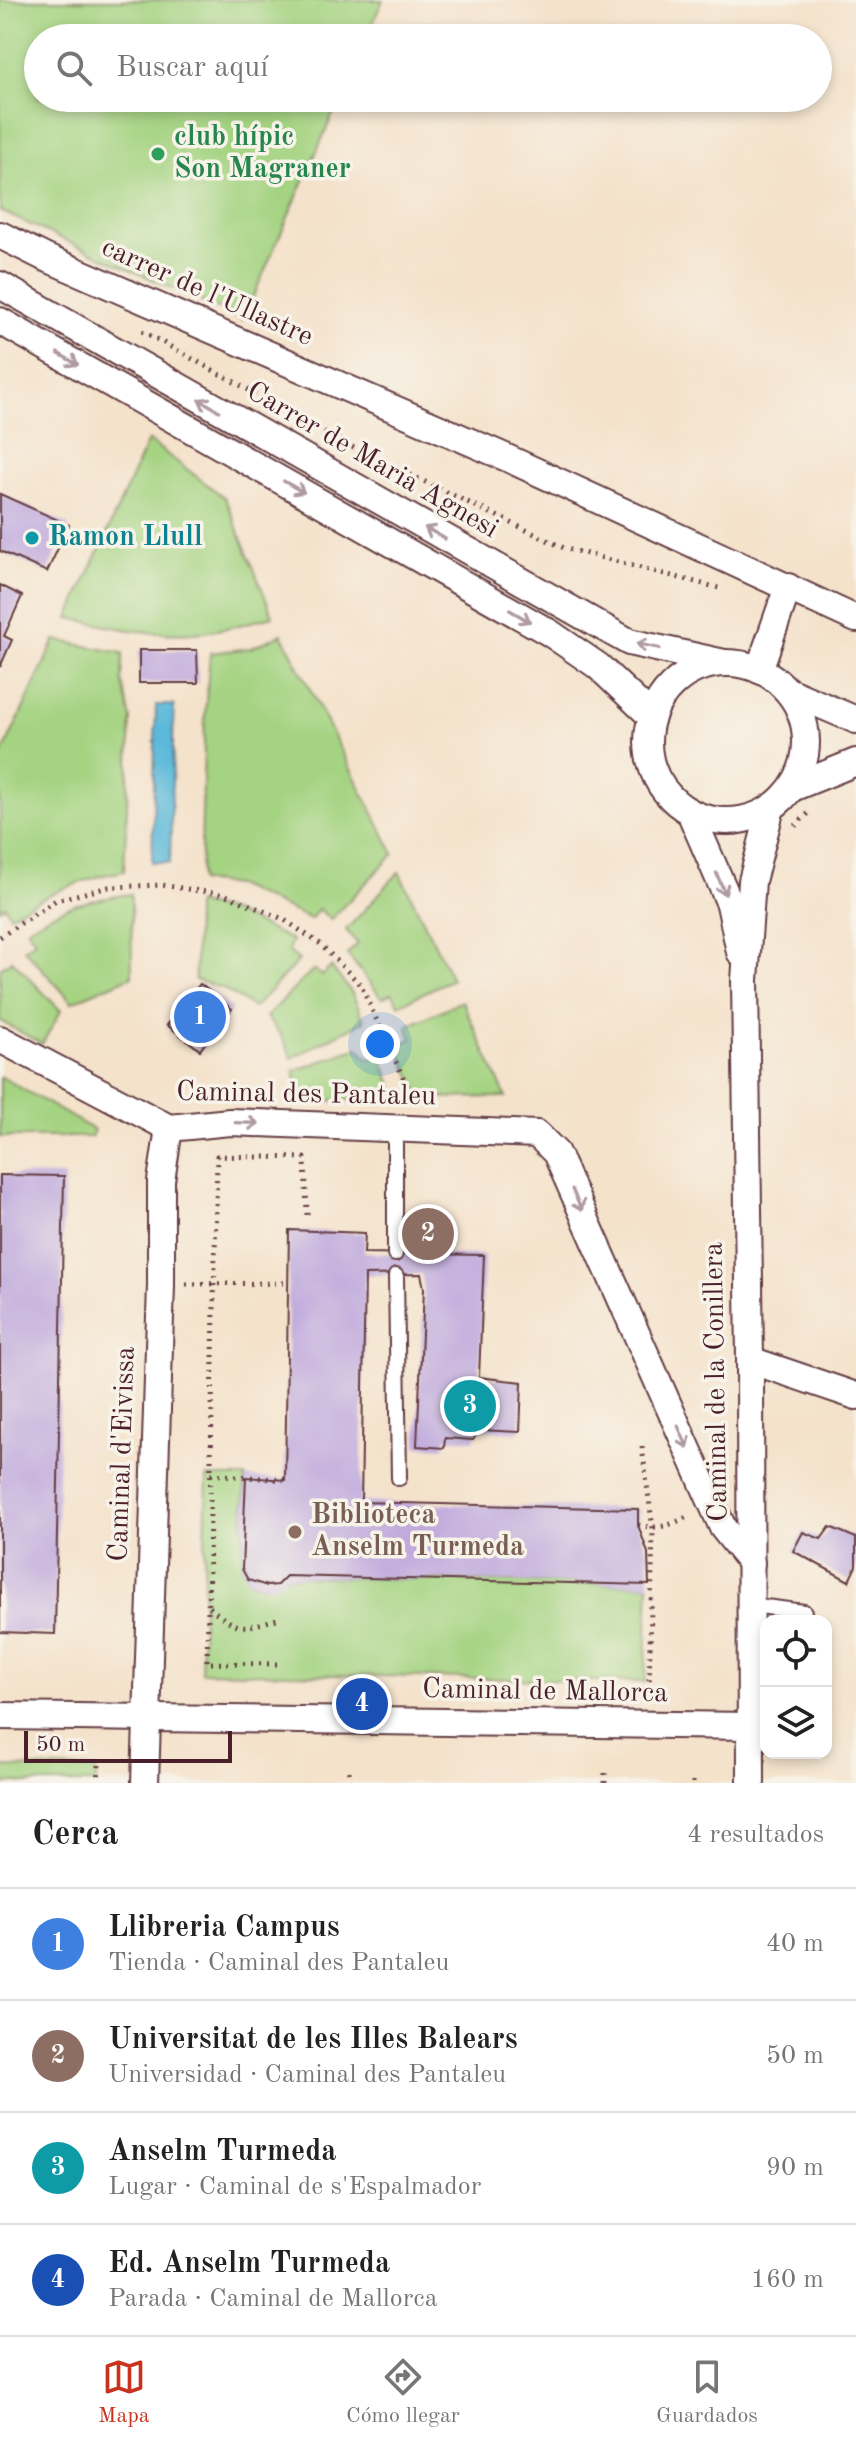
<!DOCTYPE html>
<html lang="es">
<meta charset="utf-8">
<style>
:root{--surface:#fff;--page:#f2f2f2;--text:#222;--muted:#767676;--line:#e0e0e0;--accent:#c8321e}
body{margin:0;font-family:"Old Standard TT",serif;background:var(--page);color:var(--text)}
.controls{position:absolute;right:24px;bottom:24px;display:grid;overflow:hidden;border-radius:16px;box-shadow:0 4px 12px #0003}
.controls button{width:72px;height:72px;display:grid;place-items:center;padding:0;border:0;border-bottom:2px solid var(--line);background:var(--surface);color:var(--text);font:40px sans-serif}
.scale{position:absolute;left:24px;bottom:20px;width:208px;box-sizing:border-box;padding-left:8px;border:4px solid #4a1f2b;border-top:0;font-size:22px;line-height:28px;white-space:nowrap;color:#4a1f2b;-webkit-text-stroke:6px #f7f3e8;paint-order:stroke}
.you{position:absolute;left:380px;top:1044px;width:28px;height:28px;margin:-20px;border:6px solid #fff;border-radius:50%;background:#1a73e8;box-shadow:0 0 0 12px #1a73e833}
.badge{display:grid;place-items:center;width:52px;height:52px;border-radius:50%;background:var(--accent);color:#fff;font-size:26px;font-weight:700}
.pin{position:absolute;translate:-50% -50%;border:4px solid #fff;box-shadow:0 2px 8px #0006}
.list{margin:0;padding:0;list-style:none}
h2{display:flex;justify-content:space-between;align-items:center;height:104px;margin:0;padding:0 32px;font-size:34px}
h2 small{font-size:26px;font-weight:400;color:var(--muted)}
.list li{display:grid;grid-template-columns:52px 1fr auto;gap:24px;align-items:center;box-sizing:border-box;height:112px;padding:0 32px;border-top:2px solid var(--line)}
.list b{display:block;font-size:30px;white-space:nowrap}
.list p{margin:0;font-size:26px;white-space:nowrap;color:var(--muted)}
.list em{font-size:26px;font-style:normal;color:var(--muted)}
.icon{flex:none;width:44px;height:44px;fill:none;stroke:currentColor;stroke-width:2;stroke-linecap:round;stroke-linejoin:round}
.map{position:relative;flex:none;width:856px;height:1783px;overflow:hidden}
.search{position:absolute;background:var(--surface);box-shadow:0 4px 12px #0003;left:24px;right:24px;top:24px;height:88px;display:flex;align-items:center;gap:20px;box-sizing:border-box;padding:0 28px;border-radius:44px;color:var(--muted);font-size:30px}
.sheet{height:552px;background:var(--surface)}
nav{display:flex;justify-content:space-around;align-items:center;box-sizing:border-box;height:112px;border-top:2px solid var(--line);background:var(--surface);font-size:22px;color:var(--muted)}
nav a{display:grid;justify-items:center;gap:4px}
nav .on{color:var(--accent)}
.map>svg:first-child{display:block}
.green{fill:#a4d381;stroke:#777956;stroke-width:2}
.water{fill:#5bb9d9;stroke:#526c82;stroke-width:2}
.building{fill:#c0aadd}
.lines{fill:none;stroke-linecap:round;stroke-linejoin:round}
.lane-casing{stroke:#643c43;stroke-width:18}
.street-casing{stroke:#643c43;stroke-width:30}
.path{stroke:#643c43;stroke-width:5;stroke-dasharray:2 6;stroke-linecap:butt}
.lane{stroke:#fff;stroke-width:14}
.street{stroke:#fff;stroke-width:26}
.oneway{stroke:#ae9aa0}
.leisure-dot{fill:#2e9e5b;stroke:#f7f3e8;stroke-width:3}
.culture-dot{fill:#0f9aa8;stroke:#f7f3e8;stroke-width:3}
.education-dot{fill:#8d6e63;stroke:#f7f3e8;stroke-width:3}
.labels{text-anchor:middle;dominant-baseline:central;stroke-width:7;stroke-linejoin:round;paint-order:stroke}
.leisure-label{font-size:28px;font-weight:bold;fill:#27864d;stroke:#f7f3e8;text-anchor:start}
.street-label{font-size:28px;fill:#4a1f2b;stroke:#f7f3e8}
.culture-label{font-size:28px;font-weight:bold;fill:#0d838f;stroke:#f7f3e8;text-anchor:start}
.education-label{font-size:28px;font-weight:bold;fill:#785e54;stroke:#f7f3e8;text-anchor:start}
</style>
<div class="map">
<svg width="856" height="1783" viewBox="0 0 856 1783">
<rect width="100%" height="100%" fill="#f7f3e8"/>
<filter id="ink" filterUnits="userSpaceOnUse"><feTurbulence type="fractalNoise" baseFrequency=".0125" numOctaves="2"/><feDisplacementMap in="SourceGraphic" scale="16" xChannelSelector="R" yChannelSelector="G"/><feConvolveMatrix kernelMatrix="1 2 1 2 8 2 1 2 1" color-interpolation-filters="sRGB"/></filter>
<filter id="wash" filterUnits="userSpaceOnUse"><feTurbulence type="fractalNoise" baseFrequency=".006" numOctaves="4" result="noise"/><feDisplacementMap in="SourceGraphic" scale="32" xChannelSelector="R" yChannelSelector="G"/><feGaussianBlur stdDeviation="1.8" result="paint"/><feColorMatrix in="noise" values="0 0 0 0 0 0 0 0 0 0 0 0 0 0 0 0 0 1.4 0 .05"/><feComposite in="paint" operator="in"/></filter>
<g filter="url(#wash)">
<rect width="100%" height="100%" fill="#f4e2cb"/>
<!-- green -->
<g class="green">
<polygon points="0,0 383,0 366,38 38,38 38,98 340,98 243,320 0,211"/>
<path d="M 148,440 L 225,498 L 273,616 C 247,623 221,631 193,633 C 152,636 110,627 69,618 Z"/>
<polygon points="282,634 394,854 331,919 318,909 311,919 235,885 200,881 205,714 210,653 251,648"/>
<path d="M 55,640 L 123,653 L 122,681 L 131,719 L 124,871 C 82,878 47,895 10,915 L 5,906 L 0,909 L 0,759 Z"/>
<polygon points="399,872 452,979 399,1005 392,993 382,998 347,954 358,944 346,930"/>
<path d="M 131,894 L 132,976 L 72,1002 L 24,949 L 35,941 L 27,929 C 65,903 87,901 131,894 Z"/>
<polygon points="196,903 232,912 292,940 288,951 299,960 254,1008 222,988 195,980"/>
<polygon points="12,960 61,1011 42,1044 0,1021 0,968"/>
<polygon points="331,967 352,993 364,1021 292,1058 282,1037 266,1017 314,969 322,976"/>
<polygon points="462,1001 506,1097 421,1098 397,1046 412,1039 407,1026"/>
<polygon points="358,1048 369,1060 380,1055 398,1099 301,1101 294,1071"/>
<polygon points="0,1076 94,1130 91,1137 0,1137"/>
<path d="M 207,1477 L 245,1477 L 242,1569 C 256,1592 264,1587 286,1576 L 649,1585 L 645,1682 L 201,1672 Z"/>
<polygon points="0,1767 96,1769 96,1783 0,1783"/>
</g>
<!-- water -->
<polygon class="water" points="156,705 174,705 170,863 152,862"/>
<g id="blocks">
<!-- building -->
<g class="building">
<polygon points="0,494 69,525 47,572 0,551"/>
<polygon points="0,585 22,596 4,636 12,640 0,667"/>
<polygon points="139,650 197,650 198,683 139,683"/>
<polygon points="200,984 232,1009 200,1050 167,1025"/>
<polygon points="0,1175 64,1176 55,1634 0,1632"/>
<polygon points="289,1230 365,1233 364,1253 484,1255 479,1377 522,1382 520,1432 480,1430 473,1440 445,1438 444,1448 417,1446 424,1288 421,1274 365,1275 361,1502 638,1509 638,1525 648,1553 649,1585 286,1576 277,1585 267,1586 248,1580 242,1569 246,1477 285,1480"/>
<polygon points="830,1527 856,1538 856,1566 849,1581 793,1551 803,1532 821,1539"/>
</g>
</g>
</g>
<g filter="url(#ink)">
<use href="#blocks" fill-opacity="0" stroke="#643c43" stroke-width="2"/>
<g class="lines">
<!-- lane casing -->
<g class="lane-casing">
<g id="lane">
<polyline points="395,1254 395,1128"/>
<polyline points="396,1276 399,1478"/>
<polyline points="751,1605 804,1612"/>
</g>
</g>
<!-- street casing -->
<g class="street-casing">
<g id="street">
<polyline points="0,235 44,257 505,457 856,619"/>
<polyline points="0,285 629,642 724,663"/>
<polyline points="0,321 550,633 598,666 652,717"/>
<circle cx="727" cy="742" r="79"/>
<polyline points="759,670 788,587"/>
<polyline points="788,691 856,720"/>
<polyline points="792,788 856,762"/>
<polyline points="690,812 730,904 740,952"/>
<polyline points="0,1039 169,1128 230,1122 537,1134 556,1153 723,1528 751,1563"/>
<polyline points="750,1360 856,1396"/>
<polyline points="0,1716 752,1726"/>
<polyline points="145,1783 161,1285 161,1181 169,1128"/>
<polyline points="751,1783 750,1360 745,980 752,881 771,808"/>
</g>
</g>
<!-- path -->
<g class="path">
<polyline points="142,331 352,447 564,548 719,588"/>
<polyline points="795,826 811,811"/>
<polyline points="0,937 56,900 109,887 161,885 226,895 283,919 319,943 360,984 416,1105"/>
<polyline points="186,1284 290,1283"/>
<polyline points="642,1447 653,1529 649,1687"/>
<polyline points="211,1474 285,1480"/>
<path d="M 638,1525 C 660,1530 671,1525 691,1515"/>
<path d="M 209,1607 C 240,1632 241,1629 277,1619"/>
<polyline points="277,1664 207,1663 217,1156 305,1158 307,1215"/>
<polyline points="349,1771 349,1783"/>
<polyline points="98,1783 99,1764"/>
<polyline points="605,1783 605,1773"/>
<polyline points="693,1783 693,1777"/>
</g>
<!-- lane -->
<use href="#lane" class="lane"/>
<!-- street -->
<use href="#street" class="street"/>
</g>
<!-- one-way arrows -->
<defs><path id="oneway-shaft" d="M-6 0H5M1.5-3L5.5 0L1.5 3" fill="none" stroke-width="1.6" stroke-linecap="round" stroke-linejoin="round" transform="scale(2)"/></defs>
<g class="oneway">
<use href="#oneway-shaft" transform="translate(68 359) rotate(30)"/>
<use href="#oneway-shaft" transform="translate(209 405) rotate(-150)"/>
<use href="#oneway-shaft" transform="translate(294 487) rotate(30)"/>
<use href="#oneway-shaft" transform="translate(435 533) rotate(-150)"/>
<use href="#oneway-shaft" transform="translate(520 616) rotate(30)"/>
<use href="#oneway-shaft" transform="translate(648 646) rotate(-168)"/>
<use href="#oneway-shaft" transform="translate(721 884) rotate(67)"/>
<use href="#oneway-shaft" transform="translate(247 1123) rotate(2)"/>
<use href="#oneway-shaft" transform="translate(577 1200) rotate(66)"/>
<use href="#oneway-shaft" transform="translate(683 1437) rotate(66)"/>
</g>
</g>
<!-- markers -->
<circle class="leisure-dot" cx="158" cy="154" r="8"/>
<circle class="culture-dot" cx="32" cy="538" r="8"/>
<circle class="education-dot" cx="295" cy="1532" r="8"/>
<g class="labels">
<!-- leisure labels -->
<g class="leisure-label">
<text x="174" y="138">club hípic<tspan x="174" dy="32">Son Magraner</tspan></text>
</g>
<!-- street labels -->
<g class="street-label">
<text transform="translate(207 293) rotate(24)">carrer de l'Ullastre</text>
<text transform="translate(372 461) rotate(30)">Carrer de Maria Agnesi</text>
<text transform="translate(306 1095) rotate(1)">Caminal des Pantaleu</text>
<text transform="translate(717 1382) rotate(-91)">Caminal de la Conillera</text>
<text transform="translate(123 1454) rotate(-88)">Caminal d'Eivissa</text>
<text transform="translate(545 1692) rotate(1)">Caminal de Mallorca</text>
</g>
<!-- culture labels -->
<g class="culture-label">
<text x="48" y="538">Ramon Llull</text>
</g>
<!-- education labels -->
<g class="education-label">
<text x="311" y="1516">Biblioteca<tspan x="311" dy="32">Anselm Turmeda</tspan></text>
</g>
</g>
</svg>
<div class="controls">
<button><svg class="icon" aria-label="locate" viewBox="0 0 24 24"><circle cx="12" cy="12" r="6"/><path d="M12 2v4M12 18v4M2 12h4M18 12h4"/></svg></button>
<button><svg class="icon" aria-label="layers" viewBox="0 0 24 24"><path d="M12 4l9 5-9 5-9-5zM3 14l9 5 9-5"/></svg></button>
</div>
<div class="scale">50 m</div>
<div class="you"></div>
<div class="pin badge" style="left:200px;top:1017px;background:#3f7fe0">1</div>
<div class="pin badge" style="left:428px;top:1234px;background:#8d6e63">2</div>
<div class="pin badge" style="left:470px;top:1406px;background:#0f9aa8">3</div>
<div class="pin badge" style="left:362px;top:1704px;background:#1a4fb4">4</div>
<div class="search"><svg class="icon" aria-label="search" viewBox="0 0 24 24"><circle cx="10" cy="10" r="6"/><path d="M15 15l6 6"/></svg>Buscar aquí</div>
</div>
<section class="sheet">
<h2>Cerca<small>4 resultados</small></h2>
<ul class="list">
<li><span class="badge" style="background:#3f7fe0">1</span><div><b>Llibreria Campus</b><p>Tienda · Caminal des Pantaleu</p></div><em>40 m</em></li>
<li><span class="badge" style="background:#8d6e63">2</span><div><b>Universitat de les Illes Balears</b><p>Universidad · Caminal des Pantaleu</p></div><em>50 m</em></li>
<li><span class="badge" style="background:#0f9aa8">3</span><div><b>Anselm Turmeda</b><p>Lugar · Caminal de s'Espalmador</p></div><em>90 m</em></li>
<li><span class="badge" style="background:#1a4fb4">4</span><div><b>Ed. Anselm Turmeda</b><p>Parada · Caminal de Mallorca</p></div><em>160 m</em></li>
</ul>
</section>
<nav>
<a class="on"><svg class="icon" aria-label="map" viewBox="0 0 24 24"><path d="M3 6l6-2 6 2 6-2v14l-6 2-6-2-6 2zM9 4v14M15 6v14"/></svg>Mapa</a>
<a><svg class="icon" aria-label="directions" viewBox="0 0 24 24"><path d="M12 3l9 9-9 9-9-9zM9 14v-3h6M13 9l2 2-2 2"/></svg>Cómo llegar</a>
<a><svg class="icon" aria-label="saved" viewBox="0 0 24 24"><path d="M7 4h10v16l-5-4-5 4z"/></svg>Guardados</a>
</nav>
